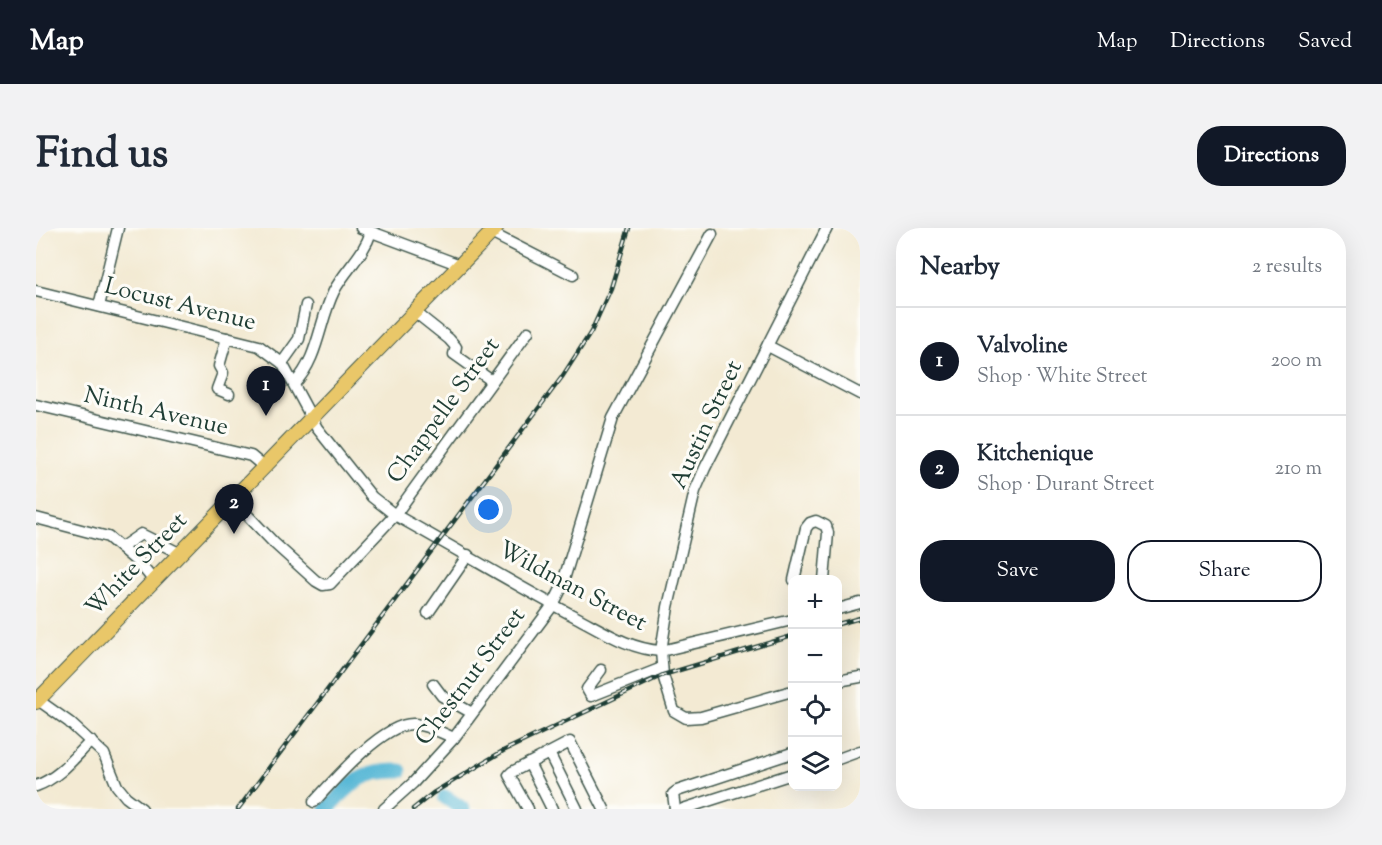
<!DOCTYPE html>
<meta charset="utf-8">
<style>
:root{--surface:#fff;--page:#f2f2f3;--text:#1f2937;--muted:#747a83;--line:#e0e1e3;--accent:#111827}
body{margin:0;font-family:"Sorts Mill Goudy",serif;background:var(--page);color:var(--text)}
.controls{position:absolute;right:18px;bottom:18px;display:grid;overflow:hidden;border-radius:12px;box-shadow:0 6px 24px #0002}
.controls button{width:54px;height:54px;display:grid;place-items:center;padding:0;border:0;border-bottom:2px solid var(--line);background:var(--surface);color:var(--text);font:30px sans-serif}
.you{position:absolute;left:453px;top:282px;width:21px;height:21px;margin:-15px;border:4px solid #fff;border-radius:50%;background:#1a73e8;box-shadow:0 0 0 9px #1a73e833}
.badge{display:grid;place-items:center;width:39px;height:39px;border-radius:50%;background:var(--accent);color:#fff;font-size:20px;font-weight:700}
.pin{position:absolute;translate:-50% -50px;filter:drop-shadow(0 2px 3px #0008)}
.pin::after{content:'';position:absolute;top:32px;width:21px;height:18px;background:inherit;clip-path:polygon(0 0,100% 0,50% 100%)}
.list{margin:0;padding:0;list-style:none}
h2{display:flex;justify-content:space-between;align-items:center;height:78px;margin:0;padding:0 24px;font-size:26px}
h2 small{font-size:20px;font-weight:400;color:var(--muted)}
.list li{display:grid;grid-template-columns:39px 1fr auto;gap:18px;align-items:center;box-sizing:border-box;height:108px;padding:0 24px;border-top:2px solid var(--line)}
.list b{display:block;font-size:22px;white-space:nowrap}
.list p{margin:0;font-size:20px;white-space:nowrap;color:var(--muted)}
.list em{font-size:20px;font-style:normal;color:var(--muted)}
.actions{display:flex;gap:12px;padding:18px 24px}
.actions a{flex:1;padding:14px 0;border:2px solid var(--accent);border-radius:24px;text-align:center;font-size:21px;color:var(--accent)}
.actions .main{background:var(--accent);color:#fff}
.icon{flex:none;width:33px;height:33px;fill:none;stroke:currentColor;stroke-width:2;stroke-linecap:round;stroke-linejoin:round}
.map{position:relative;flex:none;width:824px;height:581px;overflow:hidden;border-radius:24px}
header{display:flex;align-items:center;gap:36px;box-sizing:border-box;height:84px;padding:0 30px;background:var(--accent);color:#fff}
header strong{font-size:28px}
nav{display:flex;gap:33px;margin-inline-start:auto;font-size:21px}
.intro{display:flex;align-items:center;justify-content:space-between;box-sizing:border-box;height:144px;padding:0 36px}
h1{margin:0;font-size:42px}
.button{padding:15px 27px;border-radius:24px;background:var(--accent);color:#fff;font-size:21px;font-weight:700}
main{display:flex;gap:36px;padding:0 36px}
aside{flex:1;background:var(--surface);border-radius:24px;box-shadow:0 6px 24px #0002}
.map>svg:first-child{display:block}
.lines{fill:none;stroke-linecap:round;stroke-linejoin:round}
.river{stroke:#58b8d6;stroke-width:15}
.minor-casing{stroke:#3f574c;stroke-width:13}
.major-casing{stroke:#3f574c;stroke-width:16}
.minor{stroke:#fff;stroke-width:10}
.major{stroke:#e9c769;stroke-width:14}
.rail-casing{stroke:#1f3d34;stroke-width:4.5}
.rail{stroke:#fdfcf7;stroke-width:2;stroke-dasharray:7;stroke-linecap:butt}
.labels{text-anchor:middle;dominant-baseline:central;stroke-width:6;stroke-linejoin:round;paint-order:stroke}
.street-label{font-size:24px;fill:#1f3d34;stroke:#fdfcf7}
</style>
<header>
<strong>Map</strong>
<nav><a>Map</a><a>Directions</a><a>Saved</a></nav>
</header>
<div class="intro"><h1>Find us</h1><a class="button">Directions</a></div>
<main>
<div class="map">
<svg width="824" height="581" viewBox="0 0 824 581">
<rect width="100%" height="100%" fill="#fdfcf7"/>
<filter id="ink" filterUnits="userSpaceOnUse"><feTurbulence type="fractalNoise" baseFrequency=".0167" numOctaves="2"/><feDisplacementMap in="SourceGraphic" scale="12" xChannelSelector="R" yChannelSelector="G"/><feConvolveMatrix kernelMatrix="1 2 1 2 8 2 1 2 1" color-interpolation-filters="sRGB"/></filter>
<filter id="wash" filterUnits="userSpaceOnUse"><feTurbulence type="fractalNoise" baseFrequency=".008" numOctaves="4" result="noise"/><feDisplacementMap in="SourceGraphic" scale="24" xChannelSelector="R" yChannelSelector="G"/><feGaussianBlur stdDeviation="1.35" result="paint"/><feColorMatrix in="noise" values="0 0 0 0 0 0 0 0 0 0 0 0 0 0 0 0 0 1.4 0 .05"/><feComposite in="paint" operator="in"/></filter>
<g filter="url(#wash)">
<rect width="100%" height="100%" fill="#f3ead3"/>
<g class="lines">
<!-- river -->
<g class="river">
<polyline points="409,569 427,581"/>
<path d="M 291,581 C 317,555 325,542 364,543"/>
</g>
</g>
</g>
<g filter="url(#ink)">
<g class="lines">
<!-- minor casing -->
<g class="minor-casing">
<g id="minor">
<polyline points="325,0 424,37"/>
<polyline points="455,5 537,47"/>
<path d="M 0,63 L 223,118 L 246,135 L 281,200 L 336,269 L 359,287 C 419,320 479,357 540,389 C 567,403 593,421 625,423 L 756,392"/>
<polyline points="63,78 82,0"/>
<polyline points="379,84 413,111 420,119 418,126 456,153"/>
<polyline points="191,110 183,138 187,145 181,161 193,166"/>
<polyline points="732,118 824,166"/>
<polyline points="246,135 263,111 270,77"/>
<path d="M 258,156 C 283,130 283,93 298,63 C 309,42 328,27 335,4"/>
<polyline points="0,177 215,228 227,238"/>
<polyline points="196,271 238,315 280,353 287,357 294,356 359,287 492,104"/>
<polyline points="0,290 72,309 105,337 117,352"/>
<polyline points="86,319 105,306 143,325"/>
<polyline points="758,352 770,300 774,295 780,293 790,298 792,305 788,352"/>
<polyline points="802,381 824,375"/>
<polyline points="392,385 432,327"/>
<polyline points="565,442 551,461 555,468 626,440"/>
<polyline points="802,453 824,449"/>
<polyline points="397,456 406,468 436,485"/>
<polyline points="756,463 665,489 650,490 638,483 627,447 625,423 632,379 659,263 669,240 791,0"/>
<polyline points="2,472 33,494 68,526 81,558 90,569 106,581"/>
<polyline points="513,525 534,514 568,581"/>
<polyline points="802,531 824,523"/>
<polyline points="493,535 516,581"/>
<path d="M 0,558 C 23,550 38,530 55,513"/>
<path d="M 278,574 C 297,553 348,494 378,496 C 391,497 406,505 418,510"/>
<polyline points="348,581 377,555 418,510 517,377 525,361 577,190 676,6"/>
<polyline points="492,581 473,547 476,544 513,525 541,581"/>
<polyline points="639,581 637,566 641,563 756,525"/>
<polyline points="647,581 756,546"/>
</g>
</g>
<!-- major casing -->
<g class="major-casing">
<polyline id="major" points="0,474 460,0"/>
</g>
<!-- minor -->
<use href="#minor" class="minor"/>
<!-- major -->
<use href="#major" class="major"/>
<!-- rail casing -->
<g class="rail-casing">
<g id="rail">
<polyline points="802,396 824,390"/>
<polyline points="202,581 526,149 555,104 575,60 593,0"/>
<polyline points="377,581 397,565 467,523 627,447 756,408"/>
</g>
</g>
<!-- rail -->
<use href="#rail" class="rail"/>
</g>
</g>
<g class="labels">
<!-- street labels -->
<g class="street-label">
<text transform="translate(144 77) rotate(14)">Locust Avenue</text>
<text transform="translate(408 183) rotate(-54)">Chappelle Street</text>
<text transform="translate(120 184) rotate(13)">Ninth Avenue</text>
<text transform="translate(671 197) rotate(-65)">Austin Street</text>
<text transform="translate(101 337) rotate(-46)">White Street</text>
<text transform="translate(536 359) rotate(28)">Wildman Street</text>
<text transform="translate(435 449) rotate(-53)">Chestnut Street</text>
</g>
</g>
</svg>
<div class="controls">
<button>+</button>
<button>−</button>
<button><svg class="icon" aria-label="locate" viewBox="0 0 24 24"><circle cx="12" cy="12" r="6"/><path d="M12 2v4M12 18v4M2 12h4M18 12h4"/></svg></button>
<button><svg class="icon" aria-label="layers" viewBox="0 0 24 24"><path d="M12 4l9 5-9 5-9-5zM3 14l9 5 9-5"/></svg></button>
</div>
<div class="you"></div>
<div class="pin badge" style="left:230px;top:188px">1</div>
<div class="pin badge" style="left:198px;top:306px">2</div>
</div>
<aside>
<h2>Nearby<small>2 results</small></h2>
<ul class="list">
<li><span class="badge">1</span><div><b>Valvoline</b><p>Shop · White Street</p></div><em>200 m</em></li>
<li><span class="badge">2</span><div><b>Kitchenique</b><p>Shop · Durant Street</p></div><em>210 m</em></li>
</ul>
<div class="actions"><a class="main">Save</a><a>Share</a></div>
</aside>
</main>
